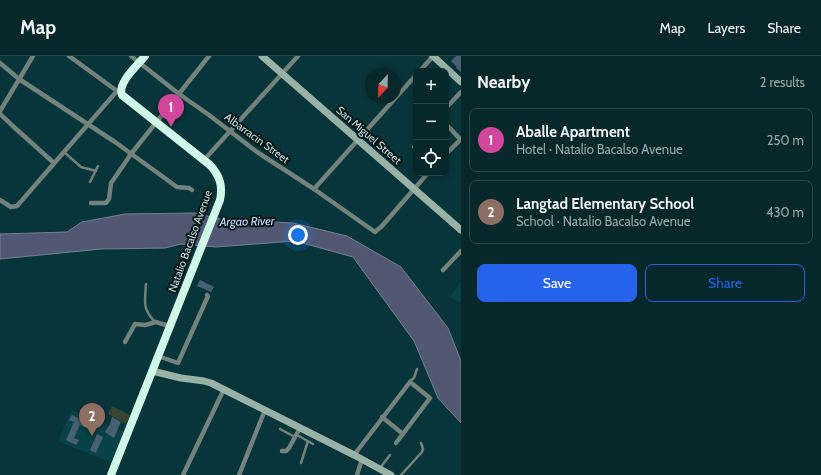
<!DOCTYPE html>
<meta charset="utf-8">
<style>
:root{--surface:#06282b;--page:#143437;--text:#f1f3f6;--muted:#98a6a9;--line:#274447;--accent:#2563eb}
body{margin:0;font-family:Cabin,sans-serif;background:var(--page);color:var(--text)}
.controls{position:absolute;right:12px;top:12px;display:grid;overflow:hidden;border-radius:8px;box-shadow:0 2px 6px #0003}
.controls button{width:36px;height:36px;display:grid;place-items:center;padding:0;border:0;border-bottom:1px solid var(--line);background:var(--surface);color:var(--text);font:20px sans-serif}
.compass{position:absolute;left:365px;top:12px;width:36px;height:36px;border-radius:50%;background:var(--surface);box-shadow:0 2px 6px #0003;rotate:202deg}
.you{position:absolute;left:298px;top:179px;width:14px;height:14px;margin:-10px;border:3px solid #fff;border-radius:50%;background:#1a73e8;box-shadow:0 0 0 6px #1a73e833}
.badge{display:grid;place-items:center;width:26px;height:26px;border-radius:50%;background:var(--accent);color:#fff;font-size:13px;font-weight:700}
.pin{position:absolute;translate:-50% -33px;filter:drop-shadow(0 1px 2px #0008)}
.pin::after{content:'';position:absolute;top:21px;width:14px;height:12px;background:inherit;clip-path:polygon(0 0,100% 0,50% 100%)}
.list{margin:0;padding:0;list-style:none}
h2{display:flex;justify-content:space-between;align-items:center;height:52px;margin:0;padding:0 16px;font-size:17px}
h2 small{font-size:13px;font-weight:400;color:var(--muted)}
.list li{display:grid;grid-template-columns:26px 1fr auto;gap:12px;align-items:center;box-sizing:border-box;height:64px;margin:0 8px 8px;padding:0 8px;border:1px solid var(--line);border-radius:8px}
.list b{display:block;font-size:15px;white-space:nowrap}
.list p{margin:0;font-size:13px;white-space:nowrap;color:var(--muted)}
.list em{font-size:13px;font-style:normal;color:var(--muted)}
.actions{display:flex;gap:8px;padding:12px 16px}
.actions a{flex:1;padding:9px 0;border:1px solid var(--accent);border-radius:8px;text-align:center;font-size:14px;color:var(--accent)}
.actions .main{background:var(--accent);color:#fff}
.icon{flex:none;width:22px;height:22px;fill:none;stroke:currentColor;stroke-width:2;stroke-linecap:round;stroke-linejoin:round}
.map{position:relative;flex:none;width:461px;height:419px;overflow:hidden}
header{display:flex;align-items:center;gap:24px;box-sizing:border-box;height:56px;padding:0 20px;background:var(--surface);border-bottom:1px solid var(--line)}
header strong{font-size:19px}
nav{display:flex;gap:22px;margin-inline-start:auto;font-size:14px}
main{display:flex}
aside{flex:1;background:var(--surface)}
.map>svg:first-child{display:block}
.built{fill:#084247}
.green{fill:#384431}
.water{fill:#515871;stroke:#758092}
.building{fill:#476172}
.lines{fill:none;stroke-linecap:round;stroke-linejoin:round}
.lane{stroke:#72827c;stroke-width:2.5}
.street{stroke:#72827c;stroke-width:4.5}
.secondary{stroke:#98b2a7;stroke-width:7}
.highway{stroke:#d0f8e8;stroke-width:8}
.labels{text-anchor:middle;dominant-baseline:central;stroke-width:4;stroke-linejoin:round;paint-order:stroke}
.street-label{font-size:11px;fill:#c8dee0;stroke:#081a1b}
.water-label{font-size:12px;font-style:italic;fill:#cad5fe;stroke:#081a1b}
</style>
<header>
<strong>Map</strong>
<nav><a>Map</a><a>Layers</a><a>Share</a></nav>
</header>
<main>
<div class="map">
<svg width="461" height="419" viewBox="0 0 461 419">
<rect width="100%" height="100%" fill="#083539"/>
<!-- built -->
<g class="built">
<polygon points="461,225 461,247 450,241"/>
<polygon points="72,354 125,376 112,407 58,385"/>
</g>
<!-- green -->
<polygon class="green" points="112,350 130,359 126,368 108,358"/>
<!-- water -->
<polygon class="water" points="194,157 220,163 293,167 347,180 401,211 448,272 461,305 461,367 438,342 414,285 353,201 295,185 216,191 181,188 165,192 101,193 0,203 0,178 67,176 82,166 125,158"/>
<!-- building -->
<g class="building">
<polygon points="456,0 461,0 461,16 456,12 457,11 451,5"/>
<polygon points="200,224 214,231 211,236 197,230"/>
<polygon points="72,359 89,367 89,366 94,368 91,374 80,369 74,382 79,384 76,389 66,384 74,366 69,364"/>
<polygon points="112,361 121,366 114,382 105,376 110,368"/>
<polygon points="97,378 103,381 96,397 90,394"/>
</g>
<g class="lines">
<!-- lane -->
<g class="lane">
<polyline points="413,91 416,88"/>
<polyline points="64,96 81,111 96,115"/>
<polyline points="90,126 98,110"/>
<path d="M 146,228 C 145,246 142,252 155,266"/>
<polyline points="410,325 414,322 417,313"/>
<polyline points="280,373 295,381"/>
<polyline points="297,379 313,388"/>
<polyline points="301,407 308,385"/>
<polyline points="380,412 390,399"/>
<polyline points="401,419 422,396 423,393 421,387"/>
</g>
<!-- street -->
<g class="street">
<polyline points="69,0 117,35"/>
<polyline points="131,0 179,38 209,59 257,96 314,133 375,176 382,170 428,117"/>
<polyline points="0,7 19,23 115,86 177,131 189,132 192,134"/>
<polyline points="420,15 433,0"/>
<polyline points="446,52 461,36"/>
<polyline points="0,55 33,0"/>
<polyline points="0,58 15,72 54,107"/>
<polyline points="446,68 460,83"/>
<polyline points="446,98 461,83"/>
<polyline points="204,104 298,0"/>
<polyline points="314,133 416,19"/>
<polyline points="0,144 11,151 17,150 117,35 120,35"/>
<polyline points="91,147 106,147 109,143 111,127 116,120 131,98 209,0"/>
<polyline points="443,214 461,195"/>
<polyline points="125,286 135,268 145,269 156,266 169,270"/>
<polyline points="158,300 178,307 208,240 207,239"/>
<polyline points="382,361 403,378"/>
<polyline points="282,395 286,395 289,392 300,372"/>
<polyline points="354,399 410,326 430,342 396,387"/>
<polyline points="183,419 224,333"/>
<polyline points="239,419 265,354"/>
<polyline points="357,419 362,403"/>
</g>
<!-- secondary -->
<g class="secondary">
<polyline points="262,0 461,174"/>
<polyline points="433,0 461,26"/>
<polyline points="152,315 181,322 204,325 211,327 354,399 391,419"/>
</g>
<!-- highway -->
<path class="highway" d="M 111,419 L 220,144 C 223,130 220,120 210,109 L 122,39 C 117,27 137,10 145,0"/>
</g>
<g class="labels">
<!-- street labels -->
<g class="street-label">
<text transform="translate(369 79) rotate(41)">San Miguel Street</text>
<text transform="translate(257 82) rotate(36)">Albarracin Street</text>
<text transform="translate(190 185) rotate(-70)">Natalio Bacalso Avenue</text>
</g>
<!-- water labels -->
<g class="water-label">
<text transform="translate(247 165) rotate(-1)">Argao River</text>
</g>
</g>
</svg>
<div class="controls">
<button>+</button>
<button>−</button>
<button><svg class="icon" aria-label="locate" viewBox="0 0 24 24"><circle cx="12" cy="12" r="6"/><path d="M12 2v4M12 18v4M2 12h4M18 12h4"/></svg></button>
</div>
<svg class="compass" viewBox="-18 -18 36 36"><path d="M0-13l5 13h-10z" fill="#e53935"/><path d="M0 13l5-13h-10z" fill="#98a6a9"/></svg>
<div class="you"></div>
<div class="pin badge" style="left:171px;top:71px;background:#d1479c">1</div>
<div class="pin badge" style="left:92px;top:380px;background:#8d6e63">2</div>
</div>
<aside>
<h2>Nearby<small>2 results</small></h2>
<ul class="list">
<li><span class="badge" style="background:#d1479c">1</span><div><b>Aballe Apartment</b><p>Hotel · Natalio Bacalso Avenue</p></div><em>250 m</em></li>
<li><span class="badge" style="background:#8d6e63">2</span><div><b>Langtad Elementary School</b><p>School · Natalio Bacalso Avenue</p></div><em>430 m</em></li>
</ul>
<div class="actions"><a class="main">Save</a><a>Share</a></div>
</aside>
</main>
